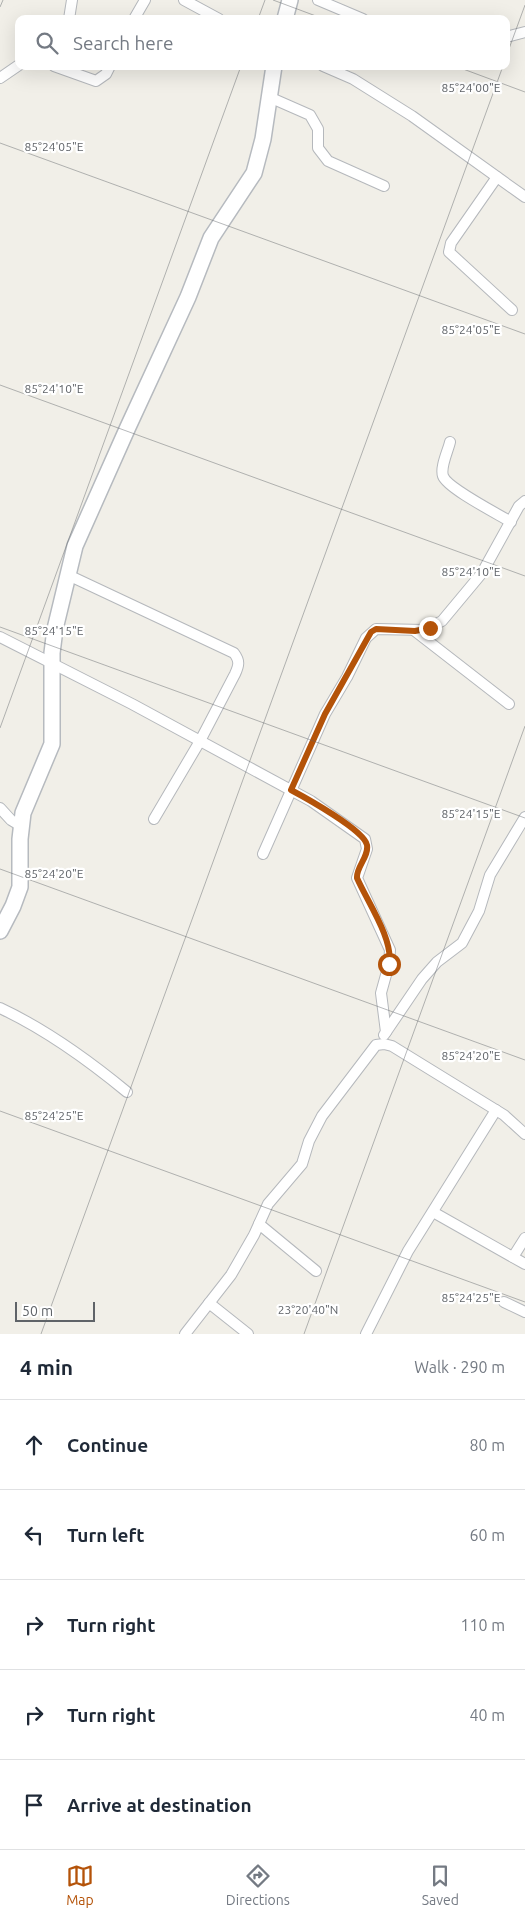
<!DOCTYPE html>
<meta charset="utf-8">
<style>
:root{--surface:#fff;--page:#f2f2f3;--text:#1f2937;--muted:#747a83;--line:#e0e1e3;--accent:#b45309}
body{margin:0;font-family:Ubuntu,sans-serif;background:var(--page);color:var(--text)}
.scale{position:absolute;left:15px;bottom:12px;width:80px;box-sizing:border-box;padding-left:5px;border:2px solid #5f6368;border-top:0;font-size:14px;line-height:18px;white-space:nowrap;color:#5f6368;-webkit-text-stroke:4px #fff;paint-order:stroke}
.stop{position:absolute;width:15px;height:15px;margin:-11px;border:4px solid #b45309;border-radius:50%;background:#fff}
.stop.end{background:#b45309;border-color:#fff;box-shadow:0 1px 5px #0008}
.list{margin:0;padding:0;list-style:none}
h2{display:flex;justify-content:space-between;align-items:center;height:65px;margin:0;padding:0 20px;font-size:21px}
h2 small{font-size:16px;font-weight:400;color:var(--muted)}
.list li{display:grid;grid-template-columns:32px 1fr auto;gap:15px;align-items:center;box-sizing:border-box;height:90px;padding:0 20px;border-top:1px solid var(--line)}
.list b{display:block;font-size:19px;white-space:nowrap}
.list em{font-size:16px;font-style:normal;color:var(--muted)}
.icon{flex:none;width:28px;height:28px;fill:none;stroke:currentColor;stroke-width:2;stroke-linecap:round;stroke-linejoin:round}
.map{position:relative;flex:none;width:525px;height:1334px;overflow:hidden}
.search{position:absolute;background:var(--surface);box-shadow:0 5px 20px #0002;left:15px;right:15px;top:15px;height:55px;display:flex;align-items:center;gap:12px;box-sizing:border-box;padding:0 18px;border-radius:10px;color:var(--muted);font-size:19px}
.sheet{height:515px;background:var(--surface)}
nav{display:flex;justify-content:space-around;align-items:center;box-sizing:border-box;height:70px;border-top:1px solid var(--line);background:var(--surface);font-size:14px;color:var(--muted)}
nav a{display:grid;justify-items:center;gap:2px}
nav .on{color:var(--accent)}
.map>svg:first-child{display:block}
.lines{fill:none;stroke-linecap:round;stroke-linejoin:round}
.street-casing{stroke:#b5b8bc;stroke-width:12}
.secondary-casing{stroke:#b6babf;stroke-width:18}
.street{stroke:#fff;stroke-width:10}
.secondary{stroke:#fff;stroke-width:15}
.route{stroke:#b45309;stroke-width:6}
.ticks{fill:none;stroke:#5f6368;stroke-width:1;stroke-opacity:0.45}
.ticks-label{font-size:12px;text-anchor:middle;fill:#5f6368;stroke:#fff;stroke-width:4.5;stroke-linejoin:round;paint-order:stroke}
</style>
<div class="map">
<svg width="525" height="1334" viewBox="0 0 525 1334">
<rect width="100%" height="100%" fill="#f1efe8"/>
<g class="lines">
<!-- street casing -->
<g class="street-casing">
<g id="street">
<polyline points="184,0 219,19"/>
<polyline points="318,0 363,19"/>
<polyline points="69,19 72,0"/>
<polyline points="134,19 145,0"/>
<polyline points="506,37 525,32"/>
<polyline points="54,66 96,81 106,74 110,66"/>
<polyline points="323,66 353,79 412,116 525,197"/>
<polyline points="0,78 19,65"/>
<polyline points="269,97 310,115 318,129 318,148 328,161 384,186"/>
<polyline points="497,177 451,243 449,252 512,310"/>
<path d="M 450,442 C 448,451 440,467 443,476 C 447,488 498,514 511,522"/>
<path d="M 68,575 L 234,653 C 240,661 239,665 235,674 L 200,741 L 154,819"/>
<polyline points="415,631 509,704"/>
<polyline points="0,637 132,704 311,801 365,839 367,849 357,878 390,950 389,964 381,993 386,1032"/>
<polyline points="0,808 11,820 21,826"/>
<polyline points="263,854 325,714 347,677 366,638 376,629 424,630 442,621 482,573 519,506 525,501"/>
<path d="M 0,1008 C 47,1030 87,1059 127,1092"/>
<polyline points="384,1035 422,979 437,962 462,943 479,911 490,875 525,817"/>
<polyline points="433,1212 525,1264"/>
<polyline points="259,1224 316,1271"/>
<polyline points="513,1257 525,1238"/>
<polyline points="504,1302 525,1312"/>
<polyline points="209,1303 248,1334"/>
<polyline points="185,1334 231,1275 254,1235 268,1204 302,1164 309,1141 322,1116 376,1045 384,1044 392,1046 504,1115 525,1134"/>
<polyline points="366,1334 408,1251 496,1110"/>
</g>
</g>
<!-- secondary casing -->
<g class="secondary-casing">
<g id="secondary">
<polyline points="285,19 290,0"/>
<polyline points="0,931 13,906 20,887 20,839 23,813 52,744 52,653 55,629 75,546 128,427 188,297 211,238 254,173 263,139 274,66"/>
</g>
</g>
<!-- street -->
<use href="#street" class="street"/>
<!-- secondary -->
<use href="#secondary" class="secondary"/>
</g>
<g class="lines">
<!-- route -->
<path class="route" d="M 389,964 C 394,940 367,901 357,878 C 356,867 369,857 367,845 C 364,830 306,798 291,790 L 325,714 L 371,632 L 376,629 L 415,631 L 430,628"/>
</g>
<!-- ticks -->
<path class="ticks" d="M 273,0 L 324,19M 0,7 L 3,0M 258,19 L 265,0M 506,57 L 525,5M 455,66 L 525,92M 0,143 L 525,334M 0,385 L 525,576M 0,627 L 525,818M 0,728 L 241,66M 0,869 L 525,1060M 0,1111 L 525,1302M 41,1334 L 503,66M 304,1334 L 525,726"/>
<g class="ticks-label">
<text x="471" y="92">85°24'00"E</text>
<text x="54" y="151">85°24'05"E</text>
<text x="471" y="334">85°24'05"E</text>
<text x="54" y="393">85°24'10"E</text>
<text x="471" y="576">85°24'10"E</text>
<text x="54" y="635">85°24'15"E</text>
<text x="471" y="818">85°24'15"E</text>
<text x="54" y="878">85°24'20"E</text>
<text x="471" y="1060">85°24'20"E</text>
<text x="54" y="1120">85°24'25"E</text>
<text x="471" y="1302">85°24'25"E</text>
<text x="308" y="1314">23°20'40"N</text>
</g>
</svg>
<div class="scale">50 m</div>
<div class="stop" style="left:389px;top:964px"></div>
<div class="stop end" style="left:430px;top:628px"></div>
<div class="search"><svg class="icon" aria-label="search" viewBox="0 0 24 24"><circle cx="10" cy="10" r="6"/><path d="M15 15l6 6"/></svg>Search here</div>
</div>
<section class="sheet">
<h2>4 min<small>Walk · 290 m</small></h2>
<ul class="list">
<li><svg class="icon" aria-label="ahead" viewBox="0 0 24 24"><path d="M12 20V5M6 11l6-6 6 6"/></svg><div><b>Continue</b></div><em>80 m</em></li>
<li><svg class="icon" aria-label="left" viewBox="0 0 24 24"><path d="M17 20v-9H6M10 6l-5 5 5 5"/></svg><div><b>Turn left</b></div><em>60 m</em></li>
<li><svg class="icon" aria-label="right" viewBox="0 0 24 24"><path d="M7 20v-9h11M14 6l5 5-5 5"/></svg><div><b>Turn right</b></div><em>110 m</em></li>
<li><svg class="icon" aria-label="right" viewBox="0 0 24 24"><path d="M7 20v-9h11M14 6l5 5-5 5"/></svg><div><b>Turn right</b></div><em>40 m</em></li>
<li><svg class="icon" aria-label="arrive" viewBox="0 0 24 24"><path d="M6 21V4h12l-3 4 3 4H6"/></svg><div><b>Arrive at destination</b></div></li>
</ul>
</section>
<nav>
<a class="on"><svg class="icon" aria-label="map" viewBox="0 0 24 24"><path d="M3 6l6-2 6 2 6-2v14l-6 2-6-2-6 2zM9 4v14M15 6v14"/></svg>Map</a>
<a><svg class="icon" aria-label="directions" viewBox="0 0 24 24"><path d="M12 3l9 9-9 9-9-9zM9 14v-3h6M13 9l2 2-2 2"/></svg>Directions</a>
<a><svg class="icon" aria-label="saved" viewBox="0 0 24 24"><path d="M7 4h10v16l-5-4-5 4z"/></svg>Saved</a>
</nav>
